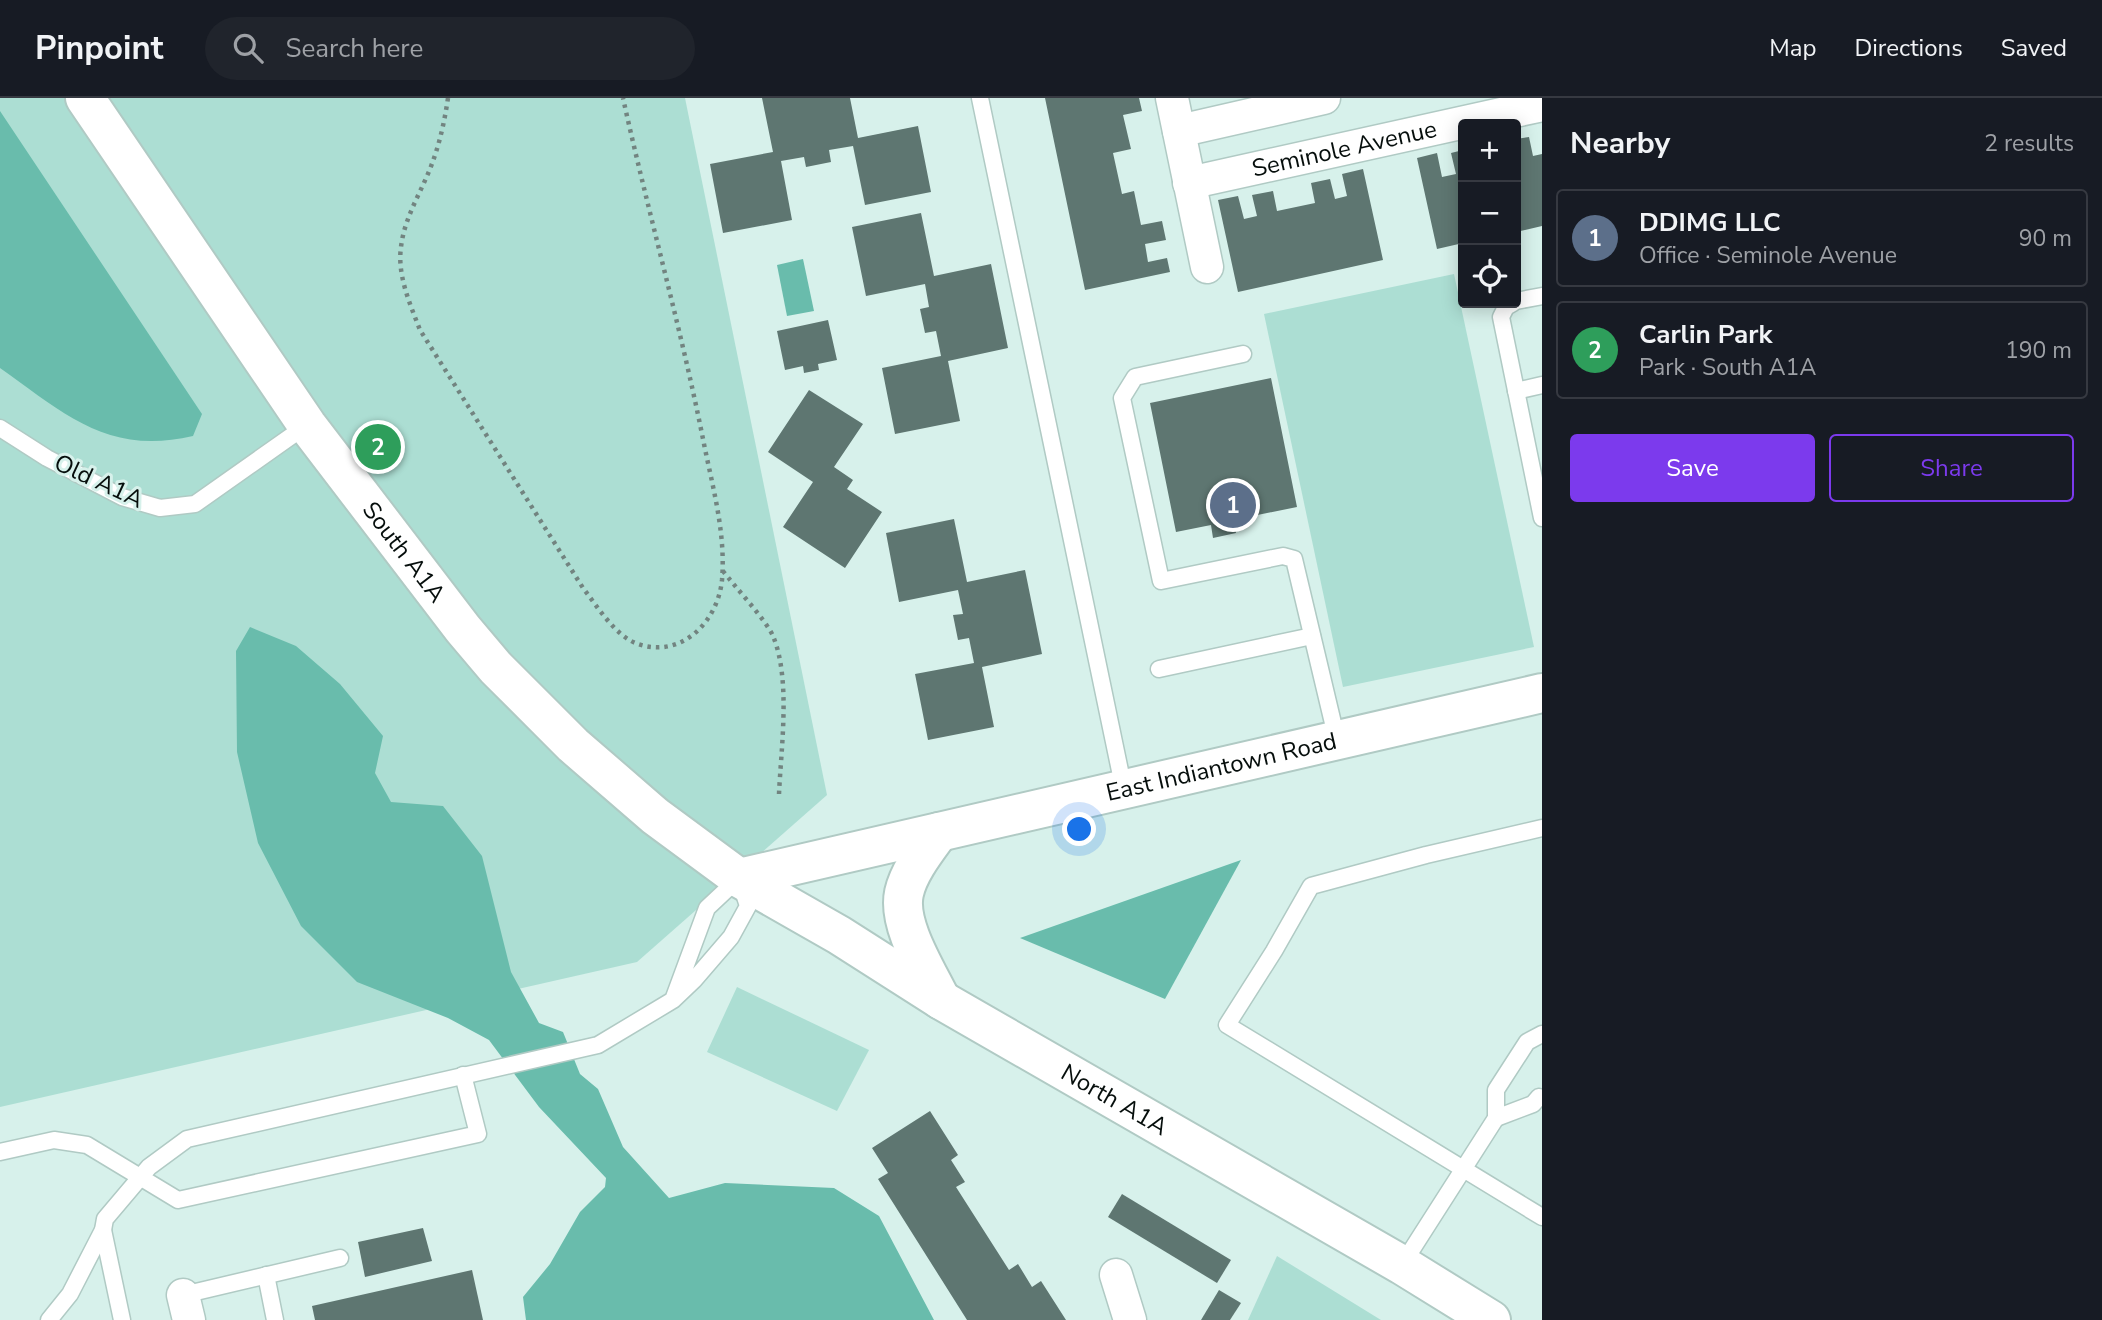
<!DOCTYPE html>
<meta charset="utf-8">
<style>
:root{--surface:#171b24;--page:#20242c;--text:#f1f3f6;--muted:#9ea1a6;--line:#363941;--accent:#7c3aed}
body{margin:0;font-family:"Nunito Sans",sans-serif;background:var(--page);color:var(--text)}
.controls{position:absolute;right:21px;top:21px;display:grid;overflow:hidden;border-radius:7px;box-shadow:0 4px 18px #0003}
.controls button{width:63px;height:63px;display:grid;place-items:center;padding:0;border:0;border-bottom:2px solid var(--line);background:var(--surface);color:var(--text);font:35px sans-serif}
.you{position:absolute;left:1080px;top:732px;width:24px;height:24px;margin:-18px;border:5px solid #fff;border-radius:50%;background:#1a73e8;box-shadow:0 0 0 10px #1a73e833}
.badge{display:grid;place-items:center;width:46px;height:46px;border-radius:50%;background:var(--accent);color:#fff;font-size:23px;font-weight:700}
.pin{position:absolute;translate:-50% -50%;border:4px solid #fff;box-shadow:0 2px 7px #0006}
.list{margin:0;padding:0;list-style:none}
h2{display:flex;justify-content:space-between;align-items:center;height:91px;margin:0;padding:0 28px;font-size:30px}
h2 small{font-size:23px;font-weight:400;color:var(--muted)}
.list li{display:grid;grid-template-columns:46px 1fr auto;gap:21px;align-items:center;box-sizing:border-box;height:98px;margin:0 14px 14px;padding:0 14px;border:2px solid var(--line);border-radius:7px}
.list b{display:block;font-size:26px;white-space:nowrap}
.list p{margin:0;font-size:23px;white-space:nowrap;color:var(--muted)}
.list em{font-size:23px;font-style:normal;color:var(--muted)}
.actions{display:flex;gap:14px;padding:21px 28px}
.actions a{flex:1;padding:16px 0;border:2px solid var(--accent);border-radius:7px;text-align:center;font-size:24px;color:var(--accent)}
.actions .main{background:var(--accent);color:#fff}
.icon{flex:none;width:38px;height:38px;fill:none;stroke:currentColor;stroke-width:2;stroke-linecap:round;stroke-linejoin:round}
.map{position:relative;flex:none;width:1542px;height:1222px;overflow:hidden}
header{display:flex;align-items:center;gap:42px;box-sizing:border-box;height:98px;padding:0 35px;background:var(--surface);border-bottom:2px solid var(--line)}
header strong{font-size:33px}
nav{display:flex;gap:38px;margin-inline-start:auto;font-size:24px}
.search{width:490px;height:63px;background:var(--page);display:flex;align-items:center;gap:18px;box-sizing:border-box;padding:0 24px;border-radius:38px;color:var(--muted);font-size:26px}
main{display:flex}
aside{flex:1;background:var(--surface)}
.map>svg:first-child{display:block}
.green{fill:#acded3}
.water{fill:#69bcac}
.building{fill:#5e7671}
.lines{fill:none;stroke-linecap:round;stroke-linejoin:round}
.service-casing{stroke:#b0cac4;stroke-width:19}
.minor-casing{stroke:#b0cac4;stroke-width:35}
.tertiary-casing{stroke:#b0cac4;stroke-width:42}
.path{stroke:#728480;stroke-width:4.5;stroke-dasharray:3.5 5;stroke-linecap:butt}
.service{stroke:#fff;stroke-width:16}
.minor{stroke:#fff;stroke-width:32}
.tertiary{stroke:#fff;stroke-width:38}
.labels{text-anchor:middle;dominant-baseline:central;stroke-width:6;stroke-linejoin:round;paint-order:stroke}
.street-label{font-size:24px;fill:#060e0c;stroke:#d7f1eb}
</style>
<header>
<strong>Pinpoint</strong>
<div class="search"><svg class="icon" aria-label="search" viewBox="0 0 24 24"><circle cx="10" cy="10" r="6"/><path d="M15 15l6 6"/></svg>Search here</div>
<nav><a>Map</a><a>Directions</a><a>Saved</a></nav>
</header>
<main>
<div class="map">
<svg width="1542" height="1222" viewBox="0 0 1542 1222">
<rect width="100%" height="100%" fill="#d7f1eb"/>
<!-- green -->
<g class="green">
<polygon points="0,0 685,0 827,697 637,864 0,1009"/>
<polygon points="1454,176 1534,549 1343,589 1264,216"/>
<polygon points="737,889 869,952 837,1013 707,954"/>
<polygon points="1277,1158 1381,1222 1248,1222"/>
</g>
<!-- water -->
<g class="water">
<path d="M 0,13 L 202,316 L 193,338 C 108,358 65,316 0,270 Z"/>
<polygon points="803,161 814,213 787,218 777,167"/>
<polygon points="250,529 296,548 340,586 383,638 375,675 391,704 443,708 482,758 511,874 539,925 563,934 580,976 598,991 623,1049 669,1100 725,1085 834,1090 879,1118 934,1222 526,1222 523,1199 550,1166 580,1114 605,1089 606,1080 539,1009 489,942 448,920 357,884 301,828 258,745 237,654 236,553"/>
<polygon points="1241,762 1165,901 1020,840"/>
</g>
<!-- building -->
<g class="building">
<polygon points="762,0 850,0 858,40 918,28 931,94 865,107 853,48 829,52 831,64 806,69 804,59 781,63 792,122 723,135 710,66 773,54"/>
<polygon points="1045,0 1139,0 1142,13 1123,17 1131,51 1113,55 1122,96 1134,93 1141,127 1162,123 1166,142 1145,146 1148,164 1167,160 1170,174 1085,192"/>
<polygon points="1529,39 1533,58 1542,56 1542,128 1516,134 1516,41"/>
<polygon points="1463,52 1463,145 1437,151 1417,60 1437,55 1442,79 1456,76 1451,55"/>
<polygon points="1363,71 1383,162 1238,194 1218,102 1238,98 1244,121 1257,118 1252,97 1273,93 1277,113 1315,105 1311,85 1330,81 1335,101 1347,98 1342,76"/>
<polygon points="921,115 934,178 991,166 1008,250 948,263 960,323 895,336 882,270 941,258 936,233 925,235 920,211 929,209 925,186 866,198 852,129"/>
<polygon points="828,222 837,262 818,266 819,272 804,275 803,268 785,272 777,233"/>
<polygon points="1271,280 1297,409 1233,422 1236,435 1213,440 1211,427 1176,434 1150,305"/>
<polygon points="809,292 863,326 834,369 853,382 847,391 882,414 845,470 783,429 813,384 768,354"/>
<polygon points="954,421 967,484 1025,472 1042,556 982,569 994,629 928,642 915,576 974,565 969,540 958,542 953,517 963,516 958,492 899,504 886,435"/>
<polygon points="930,1013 958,1057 951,1062 965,1084 956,1089 1009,1172 1018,1166 1032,1189 1041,1183 1066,1222 967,1222 878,1081 888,1075 872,1050"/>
<polygon points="1122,1096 1231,1162 1217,1185 1108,1119"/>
<polygon points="423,1130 432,1163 365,1179 358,1144"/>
<polygon points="472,1172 483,1222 315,1222 312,1208"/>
<polygon points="1219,1192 1241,1205 1230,1222 1201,1222"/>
</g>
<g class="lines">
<!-- service casing -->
<g class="service-casing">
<g id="service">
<polyline points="980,0 1124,692"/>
<polyline points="1516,203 1542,198"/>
<polyline points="1513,205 1506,209 1501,219 1542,420"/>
<polyline points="1243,256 1135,279 1122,300 1161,483 1283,458 1294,461 1337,642"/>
<polyline points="1516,293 1542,287"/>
<polyline points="0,330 47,360 122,399 160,410 195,406 307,327"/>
<polyline points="1159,571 1312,538"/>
<polyline points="1542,730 1426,757 1311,788 1274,853 1227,927 1542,1119"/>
<polyline points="1496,1020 1533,1006 1539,999"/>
<polyline points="0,1054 54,1042 87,1047 178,1102 478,1036 463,977"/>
<polyline points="103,1132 122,1222"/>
<polyline points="1402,1167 1496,1020 1496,992 1527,944 1542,936"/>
<polyline points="266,1177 275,1222"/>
<polyline points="183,1197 340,1160"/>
<polyline points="49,1222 70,1196 103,1132 105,1121 149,1069 187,1041 598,947 673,902 694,882 731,839 748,808 739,780 707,810 673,902"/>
</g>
</g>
<!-- minor casing -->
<g class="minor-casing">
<g id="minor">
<polyline points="1172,0 1207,169"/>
<polyline points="1179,33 1324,0"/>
<path id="s1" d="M 1189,85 L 1542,7"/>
<polyline points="1116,1177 1130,1222"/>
<polyline points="183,1197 189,1222"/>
</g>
</g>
<!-- tertiary casing -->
<g class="tertiary-casing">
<g id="tertiary">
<path id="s2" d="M 85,0 L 307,327 L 463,531 L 496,570 L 573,647 L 655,718 L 739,780 L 839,837 L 941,902 L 1402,1167 L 1491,1222"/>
<path d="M 939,734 C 926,752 909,773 904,795 C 897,827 927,873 941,902"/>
<path id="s3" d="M 739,780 L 1542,595"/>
</g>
</g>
<!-- path -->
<g class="path">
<path d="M 448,0 C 444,27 438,53 427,78 C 417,101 404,123 401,149 C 397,177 410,206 420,232 L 583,490 C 597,508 616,539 638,546 C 682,561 718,523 722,482 C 726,434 712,387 703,341 C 680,226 648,114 623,0"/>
<path d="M 723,473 C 735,489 766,522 773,538 C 791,581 781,650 779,696"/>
</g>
<!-- service -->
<use href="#service" class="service"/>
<!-- minor -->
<use href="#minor" class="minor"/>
<!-- tertiary -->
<use href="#tertiary" class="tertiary"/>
</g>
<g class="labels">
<!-- street labels -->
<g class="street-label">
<text stroke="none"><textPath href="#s1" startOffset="159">Seminole Avenue</textPath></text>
<text transform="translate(99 383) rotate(25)">Old A1A</text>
<text stroke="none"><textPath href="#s2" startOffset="555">South A1A</textPath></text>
<text stroke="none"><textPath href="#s3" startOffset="495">East Indiantown Road</textPath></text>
<text stroke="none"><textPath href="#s2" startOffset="1461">North A1A</textPath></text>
</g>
</g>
</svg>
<div class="controls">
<button>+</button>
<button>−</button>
<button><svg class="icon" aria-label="locate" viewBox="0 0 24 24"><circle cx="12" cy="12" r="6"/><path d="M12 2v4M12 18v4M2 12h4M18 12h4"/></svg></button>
</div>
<div class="you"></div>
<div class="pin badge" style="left:1233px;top:407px;background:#5c6f8a">1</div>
<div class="pin badge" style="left:378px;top:349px;background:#2e9e5b">2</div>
</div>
<aside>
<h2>Nearby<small>2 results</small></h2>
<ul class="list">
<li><span class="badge" style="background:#5c6f8a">1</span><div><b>DDIMG LLC</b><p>Office · Seminole Avenue</p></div><em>90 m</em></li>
<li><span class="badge" style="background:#2e9e5b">2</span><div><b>Carlin Park</b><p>Park · South A1A</p></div><em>190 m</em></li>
</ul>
<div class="actions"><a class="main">Save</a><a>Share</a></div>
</aside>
</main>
